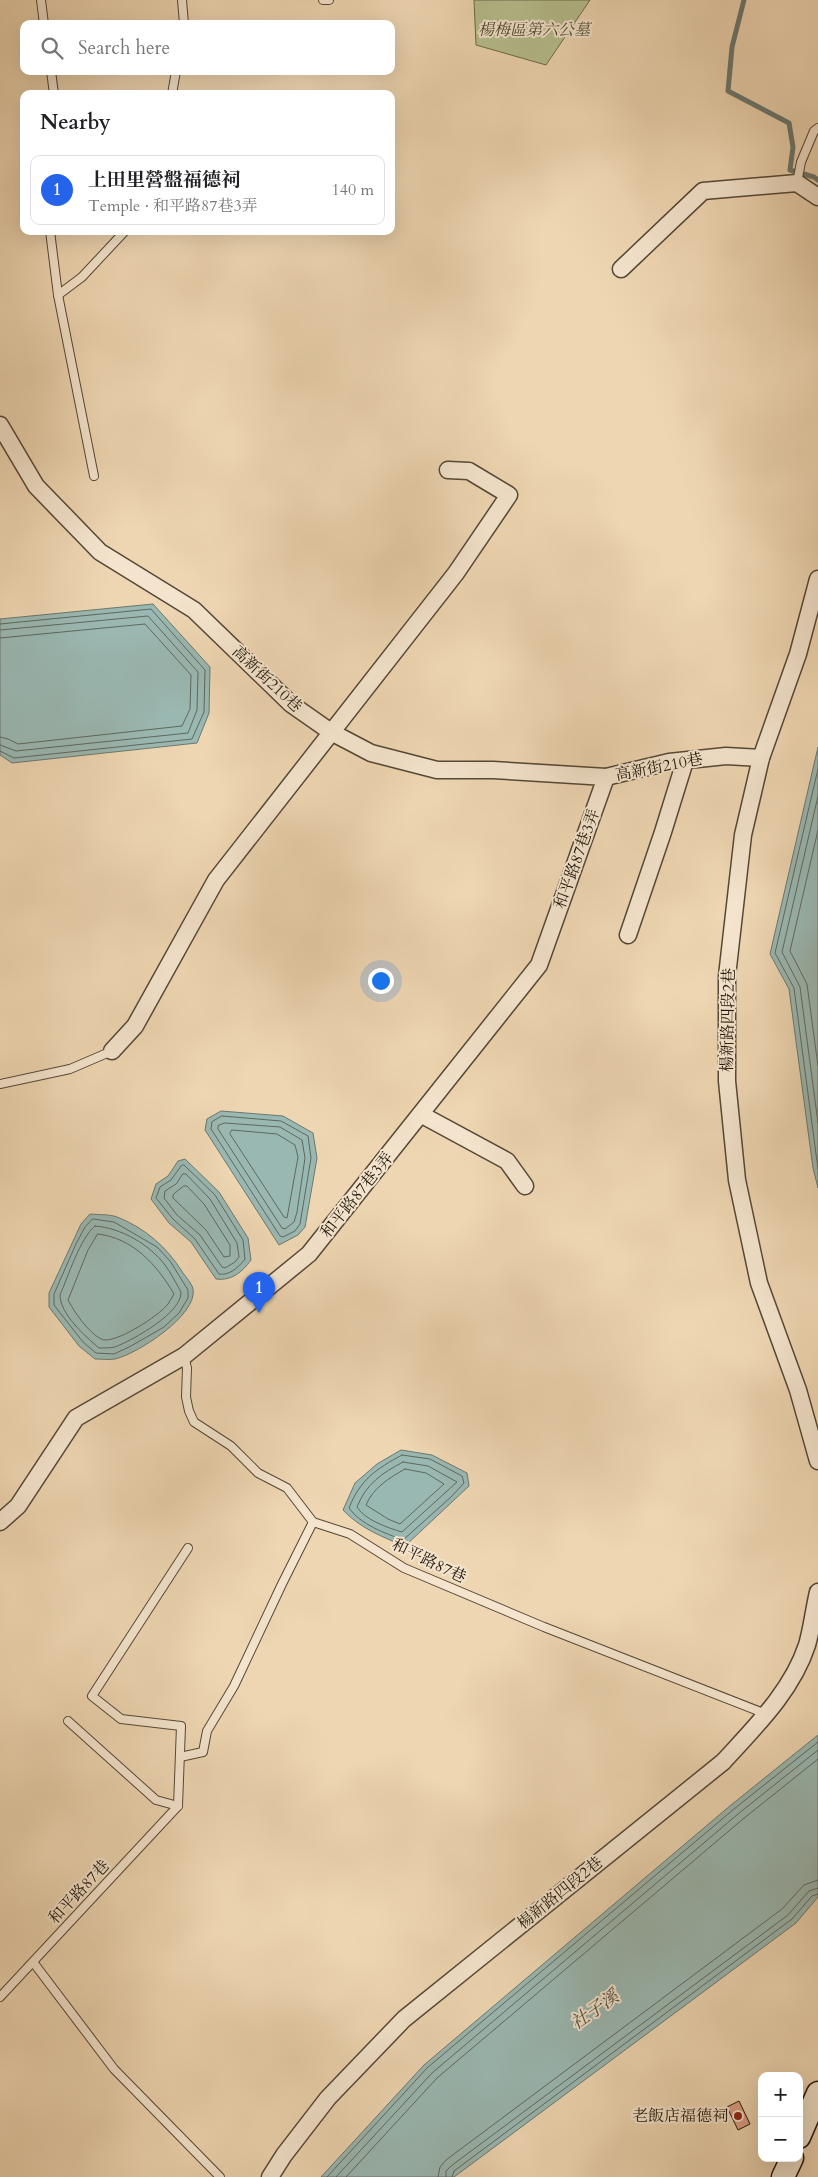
<!DOCTYPE html>
<meta charset="utf-8">
<style>
:root{--surface:#fff;--page:#f2f2f2;--text:#202124;--muted:#757577;--line:#e0e0e0;--accent:#2563eb}
body{margin:0;font-family:Cardo,"Noto Serif TC",serif;background:var(--page);color:var(--text)}
.controls{position:absolute;right:15px;bottom:15px;display:grid;overflow:hidden;border-radius:10px;box-shadow:0 5px 20px #0002}
.controls button{width:45px;height:45px;display:grid;place-items:center;padding:0;border:0;border-bottom:1px solid var(--line);background:var(--surface);color:var(--text);font:25px sans-serif}
.you{position:absolute;left:380px;top:980px;width:18px;height:18px;margin:-12px;border:4px solid #fff;border-radius:50%;background:#1a73e8;box-shadow:0 0 0 8px #1a73e833}
.badge{display:grid;place-items:center;width:32px;height:32px;border-radius:50%;background:var(--accent);color:#fff;font-size:16px;font-weight:700}
.pin{position:absolute;translate:-50% -41px;filter:drop-shadow(0 1px 2px #0008)}
.pin::after{content:'';position:absolute;top:26px;width:18px;height:15px;background:inherit;clip-path:polygon(0 0,100% 0,50% 100%)}
.list{margin:0;padding:0;list-style:none}
h2{display:flex;justify-content:space-between;align-items:center;height:65px;margin:0;padding:0 20px;font-size:21px}
h2 small{font-size:16px;font-weight:400;color:var(--muted)}
.list li{display:grid;grid-template-columns:32px 1fr auto;gap:15px;align-items:center;box-sizing:border-box;height:70px;margin:0 10px 10px;padding:0 10px;border:1px solid var(--line);border-radius:10px}
.list b{display:block;font-size:19px;white-space:nowrap}
.list p{margin:0;font-size:16px;white-space:nowrap;color:var(--muted)}
.list em{font-size:16px;font-style:normal;color:var(--muted)}
.icon{flex:none;width:28px;height:28px;fill:none;stroke:currentColor;stroke-width:2;stroke-linecap:round;stroke-linejoin:round}
.map{position:relative;flex:none;width:818px;height:2177px;overflow:hidden}
.search{position:absolute;background:var(--surface);box-shadow:0 5px 20px #0002;left:20px;top:20px;width:375px;height:55px;display:flex;align-items:center;gap:12px;box-sizing:border-box;padding:0 18px;border-radius:10px;color:var(--muted);font-size:19px}
.panel{position:absolute;background:var(--surface);box-shadow:0 5px 20px #0002;left:20px;top:90px;width:375px;height:145px;border-radius:10px}
.map>svg:first-child{display:block}
.green{fill:#b6be8e;stroke:#6c6a4d}
.water{fill:#9ab8b2;stroke:#6a7870}
.lines{fill:none;stroke-linecap:round;stroke-linejoin:round}
.shore{stroke:#5e685f;stroke-width:1}
.stream{stroke:#6a7870;stroke-width:5}
.building{fill:#dd9f87;stroke:#22170c}
.lane-casing{stroke:#554736;stroke-width:10}
.street-casing{stroke:#554736;stroke-width:19}
.secondary-casing{stroke:#22170c;stroke-width:25}
.lane{stroke:#f4e4cd;stroke-width:8}
.street{stroke:#f4e4cd;stroke-width:16}
.secondary{stroke:#f4e4cd;stroke-width:22}
.poi-dot{fill:#8f2418;stroke:#f4e4cd;stroke-width:2}
.labels{text-anchor:middle;dominant-baseline:central;stroke-width:4;stroke-linejoin:round;paint-order:stroke}
.park-label{font-size:16px;font-style:italic;fill:#4e4933;stroke:#f4e4cd}
.street-label{font-size:16px;fill:#22170c;stroke:#f4e4cd}
.poi-label{font-size:16px;fill:#22170c;stroke:#f4e4cd;text-anchor:end}
.water-label{font-size:18px;font-style:italic;fill:#4c4f46;stroke:#f4e4cd}
</style>
<div class="map">
<svg width="818" height="2177" viewBox="0 0 818 2177">
<rect width="100%" height="100%" fill="#eed6b2"/>
<filter id="stains"><feTurbulence type="fractalNoise" baseFrequency=".004" numOctaves="4"/><feColorMatrix values="0 0 0 0 .2 0 0 0 0 .09 0 0 0 0 .02 0 0 0 .5 -.17"/></filter>
<radialGradient id="worn" r=".72"><stop offset=".6" stop-color="#630" stop-opacity="0"/><stop offset="1" stop-color="#630" stop-opacity=".3"/></radialGradient>
<!-- green -->
<polygon class="green" points="474,0 590,0 546,65 476,45"/>
<!-- water -->
<g class="water">
<polygon points="153,604 210,667 209,713 197,743 12,763 0,755 0,619"/>
<polygon points="818,747 818,1188 813,1168 789,989 770,954"/>
<polygon points="221,1111 283,1116 313,1133 317,1158 305,1227 298,1235 279,1245 205,1130 207,1119"/>
<path d="M 185,1159 L 219,1192 L 248,1238 L 251,1260 C 242,1272 232,1281 216,1279 L 191,1242 L 169,1223 L 151,1199 L 156,1184 L 168,1176 L 178,1161 Z"/>
<path d="M 90,1214 C 99,1215 109,1214 117,1217 C 145,1228 167,1247 183,1273 C 186,1277 192,1284 193,1289 C 198,1315 137,1354 115,1359 C 109,1360 102,1359 95,1359 L 79,1346 L 49,1307 L 49,1293 L 81,1224 Z"/>
<path d="M 401,1450 L 432,1455 L 467,1473 L 469,1486 L 405,1546 C 382,1537 360,1528 343,1510 L 355,1483 L 377,1464 Z"/>
<polygon points="818,1735 818,1897 796,1923 454,2177 321,2177 424,2065 731,1805"/>
</g>
<g class="lines">
<!-- shore -->
<g class="shore">
<polyline points="0,624 151,609 205,670 204,712 192,739 14,758 0,751"/>
<polyline points="0,630 148,616 198,672 197,710 188,733 16,751 0,745"/>
<polyline points="0,638 145,624 191,675 190,709 182,726 18,744 8,739 0,737"/>
<polyline points="818,769 775,953 794,988 818,1169"/>
<polyline points="818,796 782,952 800,987 818,1123"/>
<polyline points="818,830 790,951 807,984 818,1066"/>
<polygon points="222,1116 281,1121 308,1136 311,1158 300,1224 295,1231 283,1237 280,1236 211,1129 212,1122"/>
<polygon points="225,1123 280,1127 302,1140 305,1158 297,1212 294,1222 285,1229 282,1228 218,1129 218,1126"/>
<polygon points="232,1130 277,1134 295,1145 298,1157 287,1218 284,1217 230,1134"/>
<path d="M 184,1165 L 215,1195 L 243,1240 L 245,1259 C 239,1267 229,1276 219,1274 L 195,1239 L 173,1219 L 156,1198 L 160,1187 L 171,1180 L 181,1166 Z"/>
<polygon points="183,1174 186,1174 210,1199 237,1243 239,1257 235,1262 225,1268 222,1267 200,1235 177,1215 164,1198 165,1191 176,1184"/>
<polygon points="184,1186 187,1186 204,1204 230,1245 230,1256 224,1257 206,1230 173,1198 173,1195"/>
<polygon points="93,1219 114,1222 157,1247 170,1261 188,1290 188,1298 179,1313 164,1327 131,1346 114,1354 96,1353 83,1342 54,1305 54,1294 76,1244 85,1227"/>
<path d="M 95,1226 C 121,1228 149,1244 165,1265 C 171,1273 176,1283 181,1292 C 182,1313 133,1340 115,1347 C 110,1348 104,1348 99,1348 C 85,1336 60,1314 60,1295 C 68,1277 80,1238 95,1226 Z"/>
<path d="M 98,1234 C 133,1238 157,1265 174,1294 C 172,1297 170,1301 168,1304 C 160,1315 113,1346 101,1339 C 88,1332 75,1313 68,1300 L 88,1250 Z"/>
<path d="M 402,1455 L 430,1459 L 462,1476 L 464,1483 L 451,1497 L 403,1540 C 385,1533 361,1525 349,1508 C 360,1480 376,1469 402,1455 Z"/>
<path d="M 403,1462 L 428,1466 L 457,1482 L 402,1532 C 388,1528 365,1520 357,1507 C 366,1484 382,1473 403,1462 Z"/>
<path d="M 405,1469 L 426,1473 L 444,1484 L 400,1524 L 388,1519 L 366,1505 C 373,1488 389,1478 405,1469 Z"/>
<polyline points="327,2177 427,2068 734,1809 818,1742"/>
<polyline points="336,2177 432,2073 738,1814 818,1750"/>
<polyline points="346,2177 437,2078 743,1819 818,1759"/>
<polyline points="438,2177 440,2167 446,2160 782,1909 804,1885 818,1880"/>
<polyline points="446,2177 446,2171 451,2166 788,1915 809,1891 818,1888"/>
<polyline points="452,2177 454,2171 792,1919 812,1896 818,1894"/>
</g>
<!-- stream -->
<polyline class="stream" points="744,0 732,47 728,91 789,123 793,147 790,170 814,177 818,180"/>
</g>
<!-- building -->
<polygon class="building" points="739,2101 750,2124 738,2130 727,2107"/>
<g class="lines">
<!-- lane casing -->
<g class="lane-casing">
<g id="lane">
<polyline points="41,0 44,24"/>
<polyline points="182,0 184,24"/>
<polyline points="323,0 329,0"/>
<polyline points="51,71 54,94"/>
<polyline points="172,94 176,71"/>
<polyline points="797,183 801,162 814,131 818,128"/>
<polyline points="50,231 58,295 94,476"/>
<polyline points="58,295 82,277 125,231"/>
<polyline points="0,1084 70,1069 112,1051"/>
<polyline points="184,1356 187,1368 186,1397 189,1411 194,1422 231,1446 258,1473 287,1488 313,1522"/>
<polyline points="180,1757 203,1752 207,1731 234,1686 282,1584 313,1522 350,1534 404,1568 544,1627 766,1714"/>
<polyline points="178,1806 181,1726 121,1719 92,1696 188,1548"/>
<polyline points="33,1962 114,2069 220,2177"/>
<polyline points="0,1997 178,1806 156,1800 68,1721"/>
</g>
</g>
<!-- street casing -->
<g class="street-casing">
<g id="street">
<polyline points="621,269 703,191 797,183 818,197"/>
<polyline points="0,425 36,486 100,552 194,610 291,704 331,732 371,753 437,770 493,770 606,777 669,762 726,756 761,758"/>
<polyline points="818,579 798,654 761,758 743,835 727,976 727,1081 737,1180 759,1283 798,1390 818,1461"/>
<polyline points="628,935 663,832 685,761"/>
<polyline points="112,1051 135,1026 216,880 456,573 509,495 469,471 448,470"/>
<polyline points="422,1115 507,1161 525,1186"/>
<polyline points="0,1522 18,1506 76,1418 184,1356 309,1254 539,965 606,777"/>
<path d="M 270,2177 L 284,2155 L 328,2098 L 404,2019 L 723,1762 C 755,1727 792,1691 807,1645 C 812,1628 814,1609 818,1592"/>
</g>
</g>
<!-- secondary casing -->
<g class="secondary-casing">
<g id="secondary">
<polyline points="799,2137 818,2093"/>
<polyline points="783,2177 792,2158"/>
</g>
</g>
<!-- lane -->
<use href="#lane" class="lane"/>
<!-- street -->
<use href="#street" class="street"/>
<!-- secondary -->
<use href="#secondary" class="secondary"/>
</g>
<!-- markers -->
<circle class="poi-dot" cx="738" cy="2116" r="5"/>
<g class="labels">
<!-- park labels -->
<g class="park-label">
<text x="534" y="30">楊梅區第六公墓</text>
</g>
<!-- street labels -->
<g class="street-label">
<text transform="translate(267 679) rotate(43)">高新街210巷</text>
<text transform="translate(659 767) rotate(-11)">高新街210巷</text>
<text transform="translate(577 859) rotate(-70)">和平路87巷3弄</text>
<text transform="translate(728 1020) rotate(-89)">楊新路四段2巷</text>
<text transform="translate(357 1195) rotate(-51)">和平路87巷3弄</text>
<text transform="translate(429 1561) rotate(26)">和平路87巷</text>
<text transform="translate(79 1892) rotate(-47)">和平路87巷</text>
<text transform="translate(560 1893) rotate(-39)">楊新路四段2巷</text>
</g>
<!-- poi labels -->
<g class="poi-label">
<text x="728" y="2116">老飯店福德祠</text>
</g>
<!-- water labels -->
<g class="water-label">
<text transform="translate(595 2010) rotate(-35)">社子溪</text>
</g>
</g>
<rect width="100%" height="100%" filter="url(#stains)"/>
<rect width="100%" height="100%" fill="url(#worn)"/>
</svg>
<div class="controls">
<button>+</button>
<button>−</button>
</div>
<div class="you"></div>
<div class="pin badge" style="left:259px;top:1313px">1</div>
<div class="search"><svg class="icon" aria-label="search" viewBox="0 0 24 24"><circle cx="10" cy="10" r="6"/><path d="M15 15l6 6"/></svg>Search here</div>
<section class="panel">
<h2>Nearby<small></small></h2>
<ul class="list">
<li><span class="badge">1</span><div><b>上田里營盤福德祠</b><p>Temple · 和平路87巷3弄</p></div><em>140 m</em></li>
</ul>
</section>
</div>
